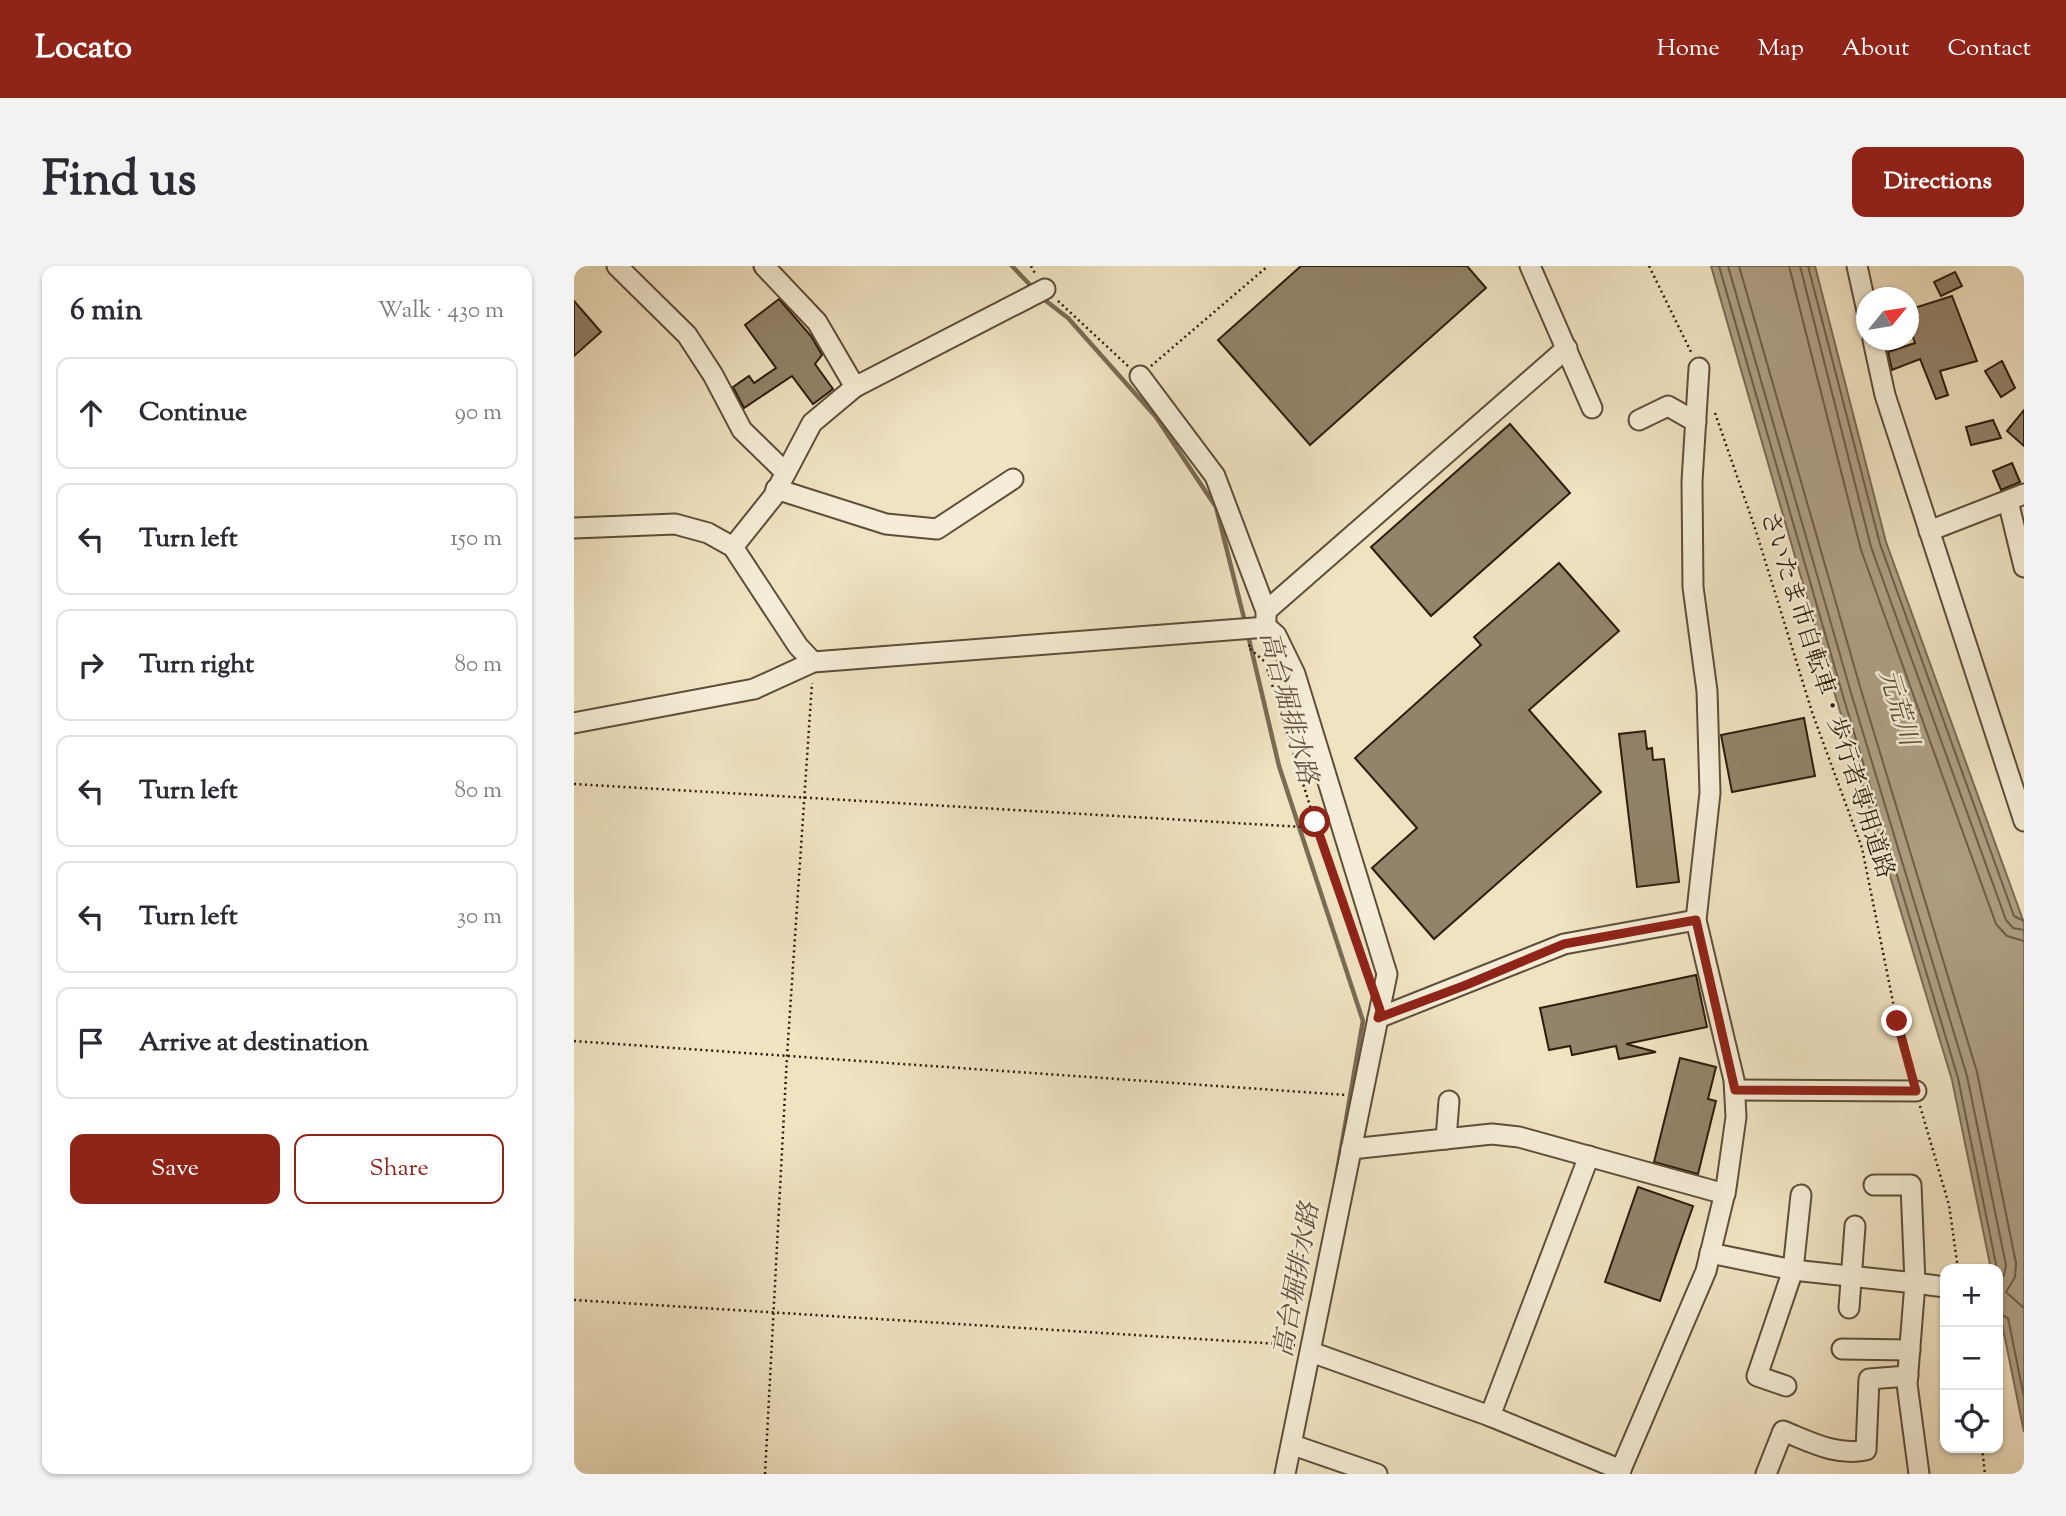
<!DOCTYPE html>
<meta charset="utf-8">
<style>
:root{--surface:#fff;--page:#f2f2f3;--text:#2b2b33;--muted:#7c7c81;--line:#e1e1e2;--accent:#8f2418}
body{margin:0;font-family:"Sorts Mill Goudy","Noto Serif JP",serif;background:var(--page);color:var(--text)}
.controls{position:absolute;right:21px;bottom:21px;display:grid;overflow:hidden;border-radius:14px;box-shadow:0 2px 5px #0004}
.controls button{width:63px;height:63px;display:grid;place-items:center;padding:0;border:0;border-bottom:2px solid var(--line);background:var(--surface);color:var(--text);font:35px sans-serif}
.compass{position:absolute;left:1282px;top:21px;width:63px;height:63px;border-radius:50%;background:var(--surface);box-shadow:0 2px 5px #0004;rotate:60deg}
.stop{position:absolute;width:21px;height:21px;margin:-16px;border:5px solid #8f2418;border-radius:50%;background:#fff}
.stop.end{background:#8f2418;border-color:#fff;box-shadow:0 2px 7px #0008}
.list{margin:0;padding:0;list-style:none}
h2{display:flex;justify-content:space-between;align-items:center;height:91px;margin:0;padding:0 28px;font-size:30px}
h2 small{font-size:23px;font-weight:400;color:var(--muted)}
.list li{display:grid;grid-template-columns:46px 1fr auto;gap:21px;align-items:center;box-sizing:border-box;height:112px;margin:0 14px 14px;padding:0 14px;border:2px solid var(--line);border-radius:14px}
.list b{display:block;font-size:26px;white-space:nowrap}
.list em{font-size:23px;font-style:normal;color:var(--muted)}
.actions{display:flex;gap:14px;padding:21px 28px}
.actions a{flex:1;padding:16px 0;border:2px solid var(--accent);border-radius:14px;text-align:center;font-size:24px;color:var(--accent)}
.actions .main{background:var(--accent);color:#fff}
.icon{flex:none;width:38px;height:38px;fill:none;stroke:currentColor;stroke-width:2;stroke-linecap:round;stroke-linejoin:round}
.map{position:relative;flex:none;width:1450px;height:1208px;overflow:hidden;border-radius:14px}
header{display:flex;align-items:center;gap:42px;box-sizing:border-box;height:98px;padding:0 35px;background:var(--accent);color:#fff}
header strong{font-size:33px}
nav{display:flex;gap:38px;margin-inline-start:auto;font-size:24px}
.intro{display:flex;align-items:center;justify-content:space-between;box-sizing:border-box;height:168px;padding:0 42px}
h1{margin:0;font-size:49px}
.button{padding:18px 32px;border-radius:14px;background:var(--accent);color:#fff;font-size:24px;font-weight:700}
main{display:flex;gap:42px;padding:0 42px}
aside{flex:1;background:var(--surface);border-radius:14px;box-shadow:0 2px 5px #0004}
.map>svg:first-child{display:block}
.water{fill:#ae9f84;stroke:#7a6b54;stroke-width:2}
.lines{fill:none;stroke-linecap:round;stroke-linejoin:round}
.shore{stroke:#6e5e48;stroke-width:2}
.stream{stroke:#7a6b54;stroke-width:4.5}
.building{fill:#92836a;stroke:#2d1c0b;stroke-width:2}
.minor-casing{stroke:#5e4e39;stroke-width:23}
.path{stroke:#2d1c0b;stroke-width:2.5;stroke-dasharray:2 3.5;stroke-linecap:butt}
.minor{stroke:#f5edd7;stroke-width:19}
.route{stroke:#8f2418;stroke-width:9}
.labels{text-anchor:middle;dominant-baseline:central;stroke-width:5;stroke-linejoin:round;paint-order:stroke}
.street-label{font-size:24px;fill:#2d1c0b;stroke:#f5edd7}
.water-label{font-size:26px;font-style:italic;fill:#61503b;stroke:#f5edd7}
</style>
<header>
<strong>Locato</strong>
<nav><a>Home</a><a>Map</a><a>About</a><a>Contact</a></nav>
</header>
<div class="intro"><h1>Find us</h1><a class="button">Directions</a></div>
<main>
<aside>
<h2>6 min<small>Walk · 430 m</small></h2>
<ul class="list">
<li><svg class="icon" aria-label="ahead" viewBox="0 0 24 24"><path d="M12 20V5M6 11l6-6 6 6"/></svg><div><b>Continue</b></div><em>90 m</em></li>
<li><svg class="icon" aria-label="left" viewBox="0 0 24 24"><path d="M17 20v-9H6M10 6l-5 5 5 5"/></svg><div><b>Turn left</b></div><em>150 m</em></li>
<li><svg class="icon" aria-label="right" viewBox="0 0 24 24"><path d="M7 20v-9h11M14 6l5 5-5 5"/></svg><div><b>Turn right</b></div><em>80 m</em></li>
<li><svg class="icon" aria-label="left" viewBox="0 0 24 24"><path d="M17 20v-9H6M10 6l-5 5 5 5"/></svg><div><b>Turn left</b></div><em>80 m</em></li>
<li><svg class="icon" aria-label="left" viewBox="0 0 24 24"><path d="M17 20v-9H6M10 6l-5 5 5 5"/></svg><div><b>Turn left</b></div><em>30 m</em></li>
<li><svg class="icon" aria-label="arrive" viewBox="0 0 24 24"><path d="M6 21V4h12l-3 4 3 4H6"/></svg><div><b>Arrive at destination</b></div></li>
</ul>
<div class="actions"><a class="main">Save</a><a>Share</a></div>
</aside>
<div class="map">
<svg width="1450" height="1208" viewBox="0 0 1450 1208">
<rect width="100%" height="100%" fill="#f0e3c2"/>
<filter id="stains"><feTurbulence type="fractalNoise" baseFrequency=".00286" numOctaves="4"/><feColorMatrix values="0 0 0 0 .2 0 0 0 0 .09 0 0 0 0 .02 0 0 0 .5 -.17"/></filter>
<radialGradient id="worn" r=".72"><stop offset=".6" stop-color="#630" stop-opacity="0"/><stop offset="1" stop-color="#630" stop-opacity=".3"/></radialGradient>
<!-- water -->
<polygon class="water" points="1137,0 1241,0 1312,276 1450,657 1450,1166 1424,1038 1424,1003 1417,1003 1378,814 1262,432"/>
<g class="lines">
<!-- shore -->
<g class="shore">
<polyline points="1145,0 1269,430 1384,812 1423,1003"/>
<polyline points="1154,0 1277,427 1393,810 1432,999 1430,1009 1424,1016"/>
<polyline points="1165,0 1287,424 1403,806 1442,997 1441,1011 1432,1026 1450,1042"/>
<polyline points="1215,0 1287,284 1422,658 1433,670 1450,675"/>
<polyline points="1226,0 1297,281 1432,654 1439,662 1450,664"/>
<polyline points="1234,0 1306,278 1440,650 1450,655"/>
<polyline points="1424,1047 1434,1052 1450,1131"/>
</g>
<!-- stream -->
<g class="stream">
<polyline points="438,0 459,22"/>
<polyline points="467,31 494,52 582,151 642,241 671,356"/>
<polyline points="674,369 705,500 789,755 761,918"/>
</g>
</g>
<!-- building -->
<g class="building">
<polygon points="727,0 893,0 912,22 736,179 644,74"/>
<polygon points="1381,6 1388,20 1367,30 1360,16"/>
<polygon points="1378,30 1403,95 1366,105 1374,129 1362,133 1346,93 1318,104 1314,86 1341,77 1334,57 1334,44"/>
<polygon points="205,33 237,70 248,89 241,98 259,123 239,138 218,110 170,142 159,121 175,110 180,117 202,102 171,59"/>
<polygon points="0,35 27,66 0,90"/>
<polygon points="1428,95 1441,122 1427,131 1411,105"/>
<polygon points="1450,144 1450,180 1433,165"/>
<polygon points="1419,154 1427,172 1397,179 1392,161"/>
<polygon points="936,158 996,227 857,350 797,281"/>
<polygon points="1438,197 1446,216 1427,224 1419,205"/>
<polygon points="985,297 1045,365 955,444 1027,526 860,673 798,602 843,562 781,492 907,379 900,371"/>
<polygon points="1230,452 1241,510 1158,526 1147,469"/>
<polygon points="1071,465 1073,483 1078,482 1079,494 1090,493 1105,616 1063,621 1045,468"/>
<polygon points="1122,709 1133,761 1052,778 1082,786 1045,793 1042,780 998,789 996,780 975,784 966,742"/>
<polygon points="1106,792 1142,801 1134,833 1142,835 1124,908 1080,896"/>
<polygon points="1064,921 1119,940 1086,1035 1031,1016"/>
</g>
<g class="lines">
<!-- minor casing -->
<g class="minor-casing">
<g id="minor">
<polyline points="43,0 113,69 139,109 168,164 210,205"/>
<polyline points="190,0 243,56 281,121"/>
<polyline points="956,0 1018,142"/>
<polyline points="1283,0 1293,45"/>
<polyline points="1299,74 1311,129 1450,555"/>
<polyline points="566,110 641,210 692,345 692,354"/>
<polyline points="1065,154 1094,140 1122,156"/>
<polyline points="202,223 312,258 363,263 439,213"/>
<polyline points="1434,235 1450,301"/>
<polyline points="0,262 101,258 134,267 159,281 224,380 239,396"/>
<polyline points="1355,265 1450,228"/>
<polyline points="159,281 199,231 238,157 281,121 471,23"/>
<polyline points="692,345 993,82"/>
<polyline points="0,457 180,423 239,396 693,361 702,369 721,408 813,708 711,1208"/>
<polyline points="804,752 990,678 1122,654"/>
<polyline points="1161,824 1342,825"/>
<polyline points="872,873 875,835"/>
<polyline points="777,883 918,868 945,871 1151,928"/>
<polyline points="1300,919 1337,919 1341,1017 1371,1021"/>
<polyline points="1136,987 1219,1004 1341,1017 1333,1118 1345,1208"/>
<polyline points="1275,1042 1281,960"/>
<polyline points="1268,1083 1336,1084"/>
<polyline points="737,1086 916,1150 1047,1204"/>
<polyline points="1212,1120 1183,1110 1219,1004 1227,929"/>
<polyline points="916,1150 1015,890"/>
<polyline points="719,1179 803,1208"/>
<polyline points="1045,1208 1132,1005 1152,922 1162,851 1160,814 1122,654 1136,527 1133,425 1119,321 1118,215 1125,102"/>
<path d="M 1192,1208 L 1209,1165 C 1237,1176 1261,1190 1292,1184 L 1295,1113 L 1334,1110"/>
</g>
</g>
<!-- path -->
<g class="path">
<polyline points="457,0 462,9"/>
<polyline points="1075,0 1118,88"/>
<polyline points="484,35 554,100"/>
<polyline points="577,100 694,0"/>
<polyline points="1141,147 1180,259 1239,449 1288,582 1323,756 1337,807"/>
<polyline points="676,379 674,381 691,396 741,556 794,711"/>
<polyline points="0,518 729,561 741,556"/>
<polyline points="0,775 772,829"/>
<polyline points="1346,840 1375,939 1384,1003"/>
<polyline points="0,1034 721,1079"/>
<polyline points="1408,1182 1411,1208"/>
<polyline points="191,1208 213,790 238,417"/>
</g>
<!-- minor -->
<use href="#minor" class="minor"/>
</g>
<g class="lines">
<!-- route -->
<polyline class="route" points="741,556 806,744 804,752 892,719 990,678 1122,654 1161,824 1342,825 1323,755"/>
</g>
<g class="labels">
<!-- street labels -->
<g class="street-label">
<text transform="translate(1252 429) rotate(72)">さいたま市自転車・歩行者専用道路</text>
</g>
<!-- water labels -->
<g class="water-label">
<text transform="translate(713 442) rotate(75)">高台堀排水路</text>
<text transform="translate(1323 442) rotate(73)">元荒川</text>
<text transform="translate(724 1014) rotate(-80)">高台堀排水路</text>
</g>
</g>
<rect width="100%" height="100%" filter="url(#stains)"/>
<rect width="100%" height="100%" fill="url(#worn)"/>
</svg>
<div class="controls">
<button>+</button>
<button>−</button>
<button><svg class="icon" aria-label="locate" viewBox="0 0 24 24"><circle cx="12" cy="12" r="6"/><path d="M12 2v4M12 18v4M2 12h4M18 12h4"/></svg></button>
</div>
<svg class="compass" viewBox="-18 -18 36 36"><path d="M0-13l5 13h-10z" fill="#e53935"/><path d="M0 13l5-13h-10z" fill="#7c7c81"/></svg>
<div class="stop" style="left:741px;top:556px"></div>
<div class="stop end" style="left:1323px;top:755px"></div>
</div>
</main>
